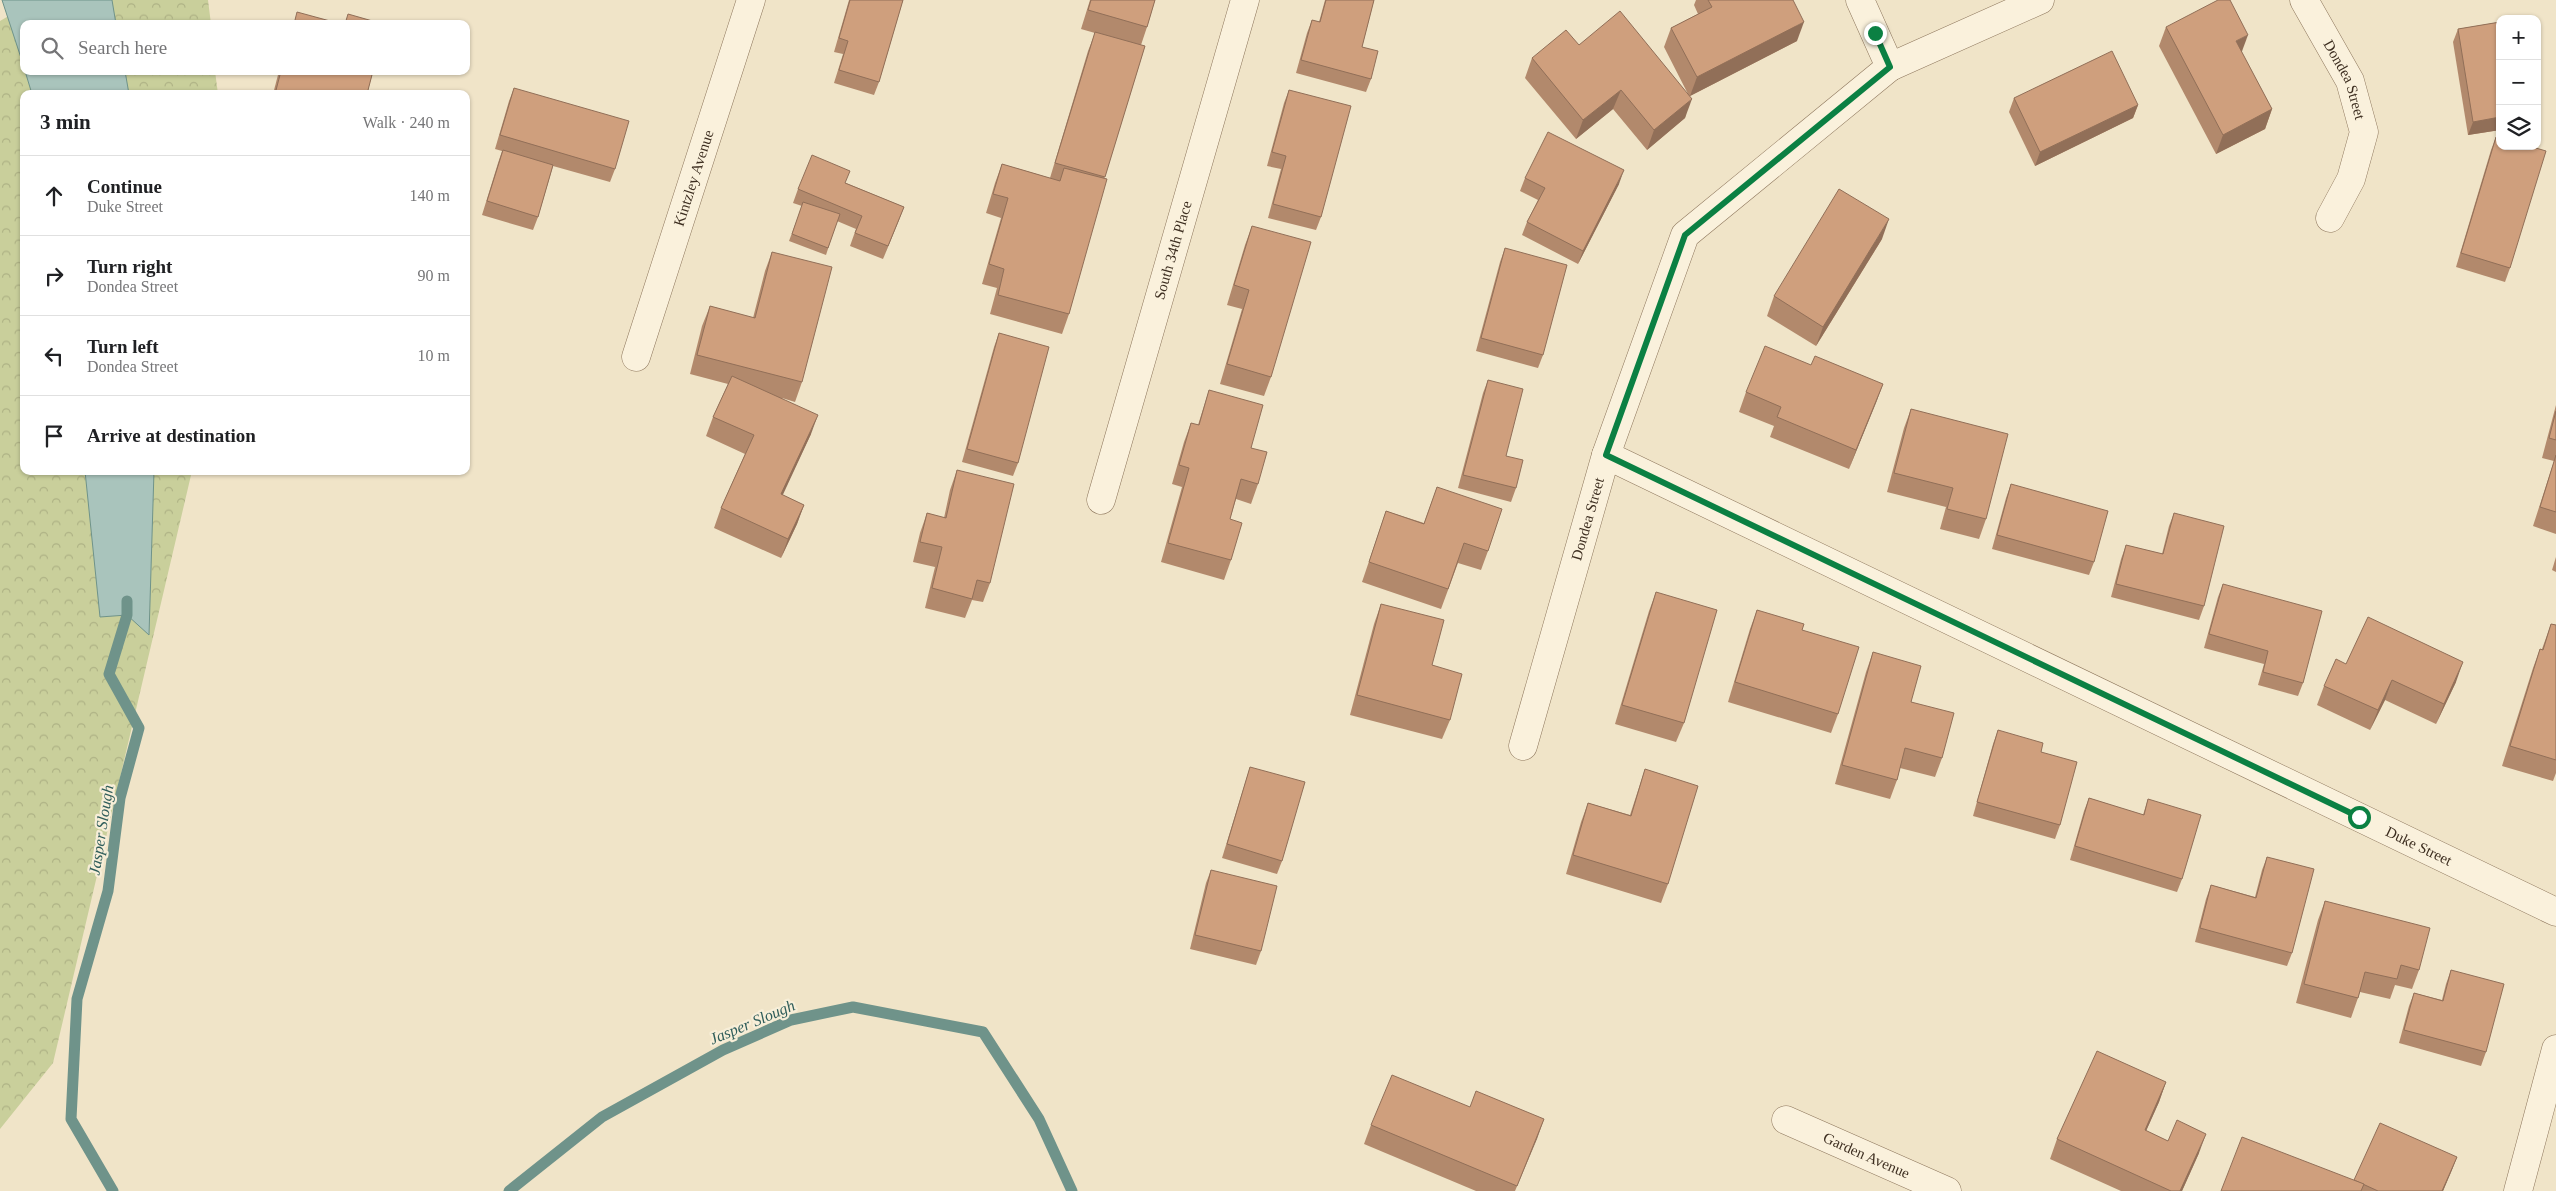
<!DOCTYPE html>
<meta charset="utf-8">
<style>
:root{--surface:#fff;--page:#f2f2f2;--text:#202124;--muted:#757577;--line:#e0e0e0}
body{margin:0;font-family:Georgia,serif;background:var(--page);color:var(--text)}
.controls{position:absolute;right:15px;top:15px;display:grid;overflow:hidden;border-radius:10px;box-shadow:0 1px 4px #0004}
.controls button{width:45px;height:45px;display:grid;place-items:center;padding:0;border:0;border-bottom:1px solid var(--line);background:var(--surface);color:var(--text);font:25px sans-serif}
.stop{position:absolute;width:15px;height:15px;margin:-11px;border:4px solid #0b8043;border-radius:50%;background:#fff}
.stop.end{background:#0b8043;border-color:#fff;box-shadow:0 1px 5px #0008}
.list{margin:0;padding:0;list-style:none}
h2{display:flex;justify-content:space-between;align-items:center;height:65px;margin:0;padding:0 20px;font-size:21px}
h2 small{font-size:16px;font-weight:400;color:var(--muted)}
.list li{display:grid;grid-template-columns:32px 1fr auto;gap:15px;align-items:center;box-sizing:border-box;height:80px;padding:0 20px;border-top:1px solid var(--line)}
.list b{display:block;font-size:19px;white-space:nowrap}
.list p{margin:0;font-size:16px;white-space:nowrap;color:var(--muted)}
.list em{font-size:16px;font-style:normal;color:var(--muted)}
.icon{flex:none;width:28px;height:28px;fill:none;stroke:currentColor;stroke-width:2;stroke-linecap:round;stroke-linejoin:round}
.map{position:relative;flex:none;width:2556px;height:1191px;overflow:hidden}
.search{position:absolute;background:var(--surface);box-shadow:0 1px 4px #0004;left:20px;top:20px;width:450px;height:55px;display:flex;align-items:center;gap:12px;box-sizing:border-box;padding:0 18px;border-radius:10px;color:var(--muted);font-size:19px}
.panel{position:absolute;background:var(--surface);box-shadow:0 1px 4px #0004;left:20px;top:90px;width:450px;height:385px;border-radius:10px}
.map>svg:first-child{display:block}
.forest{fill:url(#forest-crowns)}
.water{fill:#a9c4bc;stroke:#6f938a}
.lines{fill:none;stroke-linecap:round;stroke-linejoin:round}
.stream{stroke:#6f938a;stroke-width:11}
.minor-casing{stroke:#8d765c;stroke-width:29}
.minor{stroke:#faf1dc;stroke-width:28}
.wall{fill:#b2896c}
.shaded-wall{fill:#916f58}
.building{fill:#cf9f7d;stroke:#916f58}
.route{stroke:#0b8043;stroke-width:6}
.labels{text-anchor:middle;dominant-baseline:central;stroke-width:4.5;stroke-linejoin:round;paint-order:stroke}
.street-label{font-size:15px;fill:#3d2e20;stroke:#f7eed8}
.water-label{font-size:16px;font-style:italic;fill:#2f5d5a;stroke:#f7eed8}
</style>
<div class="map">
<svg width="2556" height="1191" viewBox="0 0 2556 1191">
<defs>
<pattern id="forest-crowns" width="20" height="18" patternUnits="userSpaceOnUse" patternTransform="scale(1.25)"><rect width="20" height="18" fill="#c9cf9b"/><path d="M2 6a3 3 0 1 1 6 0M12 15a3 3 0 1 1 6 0" fill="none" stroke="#aeb285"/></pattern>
</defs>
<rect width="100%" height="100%" fill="#f0e4c8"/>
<!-- forest -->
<polygon class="forest" points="36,0 208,0 211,24 24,24 24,71 215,71 218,94 24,94 24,471 192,471 53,1063 0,1129 0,21"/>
<!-- water -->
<g class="water">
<polygon points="2,0 112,0 116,24 24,24 24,67"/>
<polygon points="25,71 125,71 129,94 32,94"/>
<polygon points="85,471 154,471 149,635 127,615 100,617"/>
</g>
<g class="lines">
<!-- stream -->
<g class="stream">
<polyline points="113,1191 71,1119 77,999 108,891 120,798 139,728 109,674 127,615 127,601"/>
<polyline points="509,1191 602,1117 723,1050 791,1020 853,1007 983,1032 1039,1119 1072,1191"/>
</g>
<!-- minor casing -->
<g class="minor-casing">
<g id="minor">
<polyline points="1860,0 1890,67"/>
<path id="s1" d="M 2304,0 L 2350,81 L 2364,132 L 2351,179 L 2330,218"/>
<path id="s2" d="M 636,357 L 751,0"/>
<path id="s3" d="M 1606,455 L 2556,912"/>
<path id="s4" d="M 1101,500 L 1245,0"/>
<path id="s5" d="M 1523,746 L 1606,455 L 1685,235 L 1890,67 L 2040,0"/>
<path id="s6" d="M 1786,1120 L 1947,1191"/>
<polyline points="2518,1191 2556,1049"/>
</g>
</g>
<!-- minor -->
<use href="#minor" class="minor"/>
</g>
<!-- wall -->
<g class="wall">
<polygon points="849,0 903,0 879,82 874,95 834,83 843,54 834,52"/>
<polygon points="1090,0 1155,0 1147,27 1141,45 1145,46 1104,179 1069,314 1062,334 990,314 997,288 982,284 1001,218 986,213 995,183 1002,164 1050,178 1088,51 1095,33 1081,29"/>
<polygon points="1325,0 1374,0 1362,47 1371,79 1366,92 1296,73 1307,33 1312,20 1319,22"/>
<polygon points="1696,0 1793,0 1797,41 1690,96 1685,118 1647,150 1613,109 1576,139 1525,78 1532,58 1579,45 1688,94 1664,47 1671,28 1698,14 1694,5"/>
<polygon points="2500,22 2500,130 2468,135 2453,42 2458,29"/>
<polygon points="2166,27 2242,53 2272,109 2265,129 2216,154 2159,46"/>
<polygon points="279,71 373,71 367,94 273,94"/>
<polygon points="514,88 615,169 610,182 553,166 538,217 533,230 482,215 498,163 502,151 495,149 509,101"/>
<polygon points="1289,90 1321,217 1316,230 1268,218 1281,169 1267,166 1284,103"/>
<polygon points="2014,98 2138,105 2133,118 2035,166 2009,112"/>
<polygon points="2496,137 2510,268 2505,282 2456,267 2491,150"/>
<polygon points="1525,178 1619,184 1578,264 1522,235 1527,222 1538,200 1520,191"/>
<polygon points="846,183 904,207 883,259 850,246 856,229 837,221 826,255 789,241 802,206 793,203 798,189"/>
<polygon points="1252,226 1271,377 1264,396 1220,384 1242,309 1227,305 1245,245"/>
<polygon points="1882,239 1816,346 1767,316 1774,296"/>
<polygon points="1505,248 1543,355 1538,368 1476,351 1500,262"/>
<polygon points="772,252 802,382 795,402 782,398 811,434 782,495 804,505 797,524 781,558 714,528 721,508 745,454 706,436 713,417 728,384 690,374 702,326 710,306 753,318 765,271"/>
<polygon points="999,333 1018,463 1013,476 962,462 994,347"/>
<polygon points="1811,365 1883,384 1849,469 1770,437 1774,426 1739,412 1746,392"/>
<polygon points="1488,380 1506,456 1516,488 1511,502 1458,488 1483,393"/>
<polygon points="1209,390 1251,448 1258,484 1251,504 1236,499 1230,519 1231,560 1224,580 1161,562 1182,487 1172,484 1184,442 1191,423 1198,425"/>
<polygon points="2556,405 2556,534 2533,526 2554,461 2542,458"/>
<polygon points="1911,409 1986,519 1979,539 1940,529 1946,507 1887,492 1904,428"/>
<polygon points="957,470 990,583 983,602 972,600 965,618 925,608 935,567 913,562 920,533 927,513 944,518 950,490"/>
<polygon points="2011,484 2094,562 2089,575 1992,549 2006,498"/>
<polygon points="1437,487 1488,551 1481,570 1458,563 1441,609 1362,582 1386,511 1424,523"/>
<polygon points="2174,513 2204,606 2199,620 2111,597 2121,559 2126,545 2162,554 2169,526"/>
<polygon points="2556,557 2556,572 2552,570"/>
<polygon points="2223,584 2303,683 2298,696 2258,685 2264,664 2204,648 2218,597"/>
<polygon points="1656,592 1684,723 1676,742 1615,724 1649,611"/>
<polygon points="1381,604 1432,665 1450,720 1442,739 1350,715 1374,624"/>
<polygon points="1757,610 1802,630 1838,714 1831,733 1728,702 1750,629"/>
<polygon points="2551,624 2556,625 2556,773 2553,781 2502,766 2533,668 2540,649 2542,649"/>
<polygon points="1873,652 1911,702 1942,758 1935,777 1900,768 1897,780 1890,799 1835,784 1866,672"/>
<polygon points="2346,664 2456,682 2436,724 2385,700 2370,730 2317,705 2324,686"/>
<polygon points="1998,730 2041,752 2060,825 2055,839 1973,816 1993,744"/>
<polygon points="1250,767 1282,861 1277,874 1222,858"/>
<polygon points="1645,769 1668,884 1661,903 1566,874 1581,822 1588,803 1630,815"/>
<polygon points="2089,798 2143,815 2148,799 2182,879 2177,892 2070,860 2084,811"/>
<polygon points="2267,857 2292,953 2287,966 2195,942 2206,899 2211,885 2255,897 2262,870"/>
<polygon points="1211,870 1261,951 1256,965 1190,949 1206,883"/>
<polygon points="2325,901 2419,970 2412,989 2395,985 2390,999 2360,992 2351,1018 2296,1003 2318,920"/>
<polygon points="2451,970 2486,1052 2481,1066 2399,1043 2409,1006 2414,993 2442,1000 2446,984"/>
<polygon points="2166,1082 2159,1102 2146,1131 2168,1141 2199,1153 2182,1191 2121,1191 2050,1159 2057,1139"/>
<polygon points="1544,1119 1515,1191 1476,1191 1364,1144 1371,1125"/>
<polygon points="2457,1157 2443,1191 2221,1191 2354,1180"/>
</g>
<!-- shaded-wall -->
<g class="shaded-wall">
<polygon points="1804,22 1797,41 1690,96 1697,77"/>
<polygon points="2248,35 2241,54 2236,41"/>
<polygon points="1621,90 1613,109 1576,139 1583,120"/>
<polygon points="1692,99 1685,118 1647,150 1654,130"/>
<polygon points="2138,105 2133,118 2035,166 2040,152"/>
<polygon points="2272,109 2265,129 2216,154 2223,135"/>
<polygon points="2500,117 2500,130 2468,135 2473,122"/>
<polygon points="1624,170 1619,184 1578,264 1583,251"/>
<polygon points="904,207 899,220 883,259 888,246"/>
<polygon points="1889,219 1882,239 1816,346 1823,327"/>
<polygon points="1883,384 1876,403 1849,469 1856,450"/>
<polygon points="818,415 811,434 774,514 781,494"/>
<polygon points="804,505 797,524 781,558 788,539"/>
<polygon points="2463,662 2456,682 2436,724 2444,704"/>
<polygon points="2392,680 2385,700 2370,730 2378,710"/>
<polygon points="2166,1082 2159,1102 2138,1149 2145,1130"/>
<polygon points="1544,1119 1537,1139 1515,1191"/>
<polygon points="2206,1134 2199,1153 2182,1191 2180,1191"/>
<polygon points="2457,1157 2452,1170 2443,1191 2442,1191"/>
</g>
<!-- building -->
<g class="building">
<polygon points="850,0 903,0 879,82 839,70 848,41 839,38"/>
<polygon points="1091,0 1155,0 1147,27 1088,10"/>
<polygon points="1326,0 1374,0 1362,47 1378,51 1371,79 1301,60 1312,20 1320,22"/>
<polygon points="1708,0 1793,0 1804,22 1697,77 1671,28 1712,7"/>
<polygon points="2218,0 2230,0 2248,35 2236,41 2272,109 2223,135 2166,27"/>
<polygon points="1620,11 1692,99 1654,130 1621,90 1583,120 1532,58 1566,30 1579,45"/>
<polygon points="297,12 330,21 329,24 294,24"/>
<polygon points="348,14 383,24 345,24"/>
<polygon points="2500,22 2500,117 2473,122 2458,29"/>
<polygon points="1095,32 1145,46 1105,177 1055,163"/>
<polygon points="2112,51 2138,105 2040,152 2014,98"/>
<polygon points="281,71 373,71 367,94 275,94"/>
<polygon points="514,88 629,121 615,169 500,135"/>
<polygon points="1289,90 1351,106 1321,217 1273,204 1286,156 1272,152"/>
<polygon points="1548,132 1624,170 1583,251 1527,222 1545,188 1525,178"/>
<polygon points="2496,137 2500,138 2500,146 2529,146 2546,151 2510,268 2461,253"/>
<polygon points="503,150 553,165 538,217 487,201"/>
<polygon points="812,155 850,171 845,183 904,207 888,246 855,233 862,216 798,189"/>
<polygon points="1002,164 1060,181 1064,168 1107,179 1069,314 998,295 1004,269 989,264 1008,198 993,194"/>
<polygon points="1839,189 1889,219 1823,327 1774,296"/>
<polygon points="803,202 840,214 828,248 792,234"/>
<polygon points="1252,226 1311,242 1271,377 1227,364 1249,290 1234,285"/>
<polygon points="1505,248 1567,265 1543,355 1481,338"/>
<polygon points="772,252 832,267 802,382 697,355 710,306 755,318"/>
<polygon points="999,333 1049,347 1018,463 967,449"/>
<polygon points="1765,346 1811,365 1815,356 1883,384 1856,450 1777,417 1781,407 1746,392"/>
<polygon points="732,376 818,415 781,494 804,505 788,539 721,508 754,435 713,417"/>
<polygon points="1488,380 1523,389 1506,456 1523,460 1516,488 1463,475"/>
<polygon points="1209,390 1263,405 1251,448 1267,452 1258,484 1241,479 1230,519 1242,523 1231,560 1168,543 1189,468 1179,465 1191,423 1199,425"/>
<polygon points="1911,409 2008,434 1986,519 1947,509 1953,488 1894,473"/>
<polygon points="2556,411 2556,440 2549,438"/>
<polygon points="2556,455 2556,512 2540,507"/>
<polygon points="957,470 1014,484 990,583 977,580 972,599 932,588 942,547 920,542 927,513 946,518"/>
<polygon points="2011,484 2108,511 2094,562 1997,535"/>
<polygon points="1437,487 1502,509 1488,551 1464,543 1448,589 1369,562 1386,511 1424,524"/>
<polygon points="2174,513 2224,526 2204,606 2116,584 2126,545 2163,554"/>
<polygon points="2223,584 2322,611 2303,683 2263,672 2268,651 2209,634"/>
<polygon points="1656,592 1717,610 1684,723 1622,705"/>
<polygon points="1381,604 1444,620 1432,665 1462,674 1450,720 1357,695"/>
<polygon points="1757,610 1804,624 1802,630 1859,647 1838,714 1735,682"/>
<polygon points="2368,617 2463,662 2444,704 2392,680 2378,710 2324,686 2336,659 2346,664"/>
<polygon points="2551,624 2556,625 2556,760 2510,746 2540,649 2543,650"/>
<polygon points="1873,652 1921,666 1911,702 1954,713 1942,758 1905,748 1897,780 1842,765"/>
<polygon points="1998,730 2043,743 2041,752 2077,762 2060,825 1977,802"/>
<polygon points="1250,767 1305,782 1282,861 1227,844"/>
<polygon points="1645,769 1698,786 1668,884 1573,855 1588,803 1631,816"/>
<polygon points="2089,798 2144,815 2148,799 2201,815 2182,879 2075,846"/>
<polygon points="2267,857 2314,869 2292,953 2200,928 2211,885 2256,898"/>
<polygon points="1211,870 1277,886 1261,951 1195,935"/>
<polygon points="2325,901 2430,928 2419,970 2401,965 2397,979 2365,972 2358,998 2304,984"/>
<polygon points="2451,970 2504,984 2486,1052 2404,1030 2414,993 2443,1001"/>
<polygon points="2097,1051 2166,1082 2145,1130 2168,1141 2177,1120 2206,1134 2180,1191 2171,1191 2057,1139"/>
<polygon points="1392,1075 1470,1107 1476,1091 1544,1119 1517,1186 1371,1125"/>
<polygon points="2380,1123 2457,1157 2442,1191 2378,1191 2354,1180"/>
<polygon points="2242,1137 2364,1184 2361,1191 2221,1191"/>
</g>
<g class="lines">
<!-- route -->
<polyline class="route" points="1875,33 1890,67 1685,235 1606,455 2359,817"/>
</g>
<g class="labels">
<!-- street labels -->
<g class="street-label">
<text stroke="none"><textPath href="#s1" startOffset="90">Dondea Street</textPath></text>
<text stroke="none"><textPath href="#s2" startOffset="188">Kintzley Avenue</textPath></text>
<text stroke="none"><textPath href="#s4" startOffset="260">South 34th Place</textPath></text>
<text stroke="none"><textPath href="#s5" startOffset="236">Dondea Street</textPath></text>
<text stroke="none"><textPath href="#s3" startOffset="902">Duke Street</textPath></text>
<text stroke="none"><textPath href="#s6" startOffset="88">Garden Avenue</textPath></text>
</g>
<!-- water labels -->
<g class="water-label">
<text transform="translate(101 830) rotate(-81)">Jasper Slough</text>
<text transform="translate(752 1022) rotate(-23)">Jasper Slough</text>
</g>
</g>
</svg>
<div class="controls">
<button>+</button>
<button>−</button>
<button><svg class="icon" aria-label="layers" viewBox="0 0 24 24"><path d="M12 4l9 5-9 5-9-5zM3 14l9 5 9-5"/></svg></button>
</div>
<div class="stop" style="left:2359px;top:817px"></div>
<div class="stop end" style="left:1875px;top:33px"></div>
<div class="search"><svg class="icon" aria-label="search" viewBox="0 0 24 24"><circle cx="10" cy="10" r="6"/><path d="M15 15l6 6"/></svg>Search here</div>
<section class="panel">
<h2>3 min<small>Walk · 240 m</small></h2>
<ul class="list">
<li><svg class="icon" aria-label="ahead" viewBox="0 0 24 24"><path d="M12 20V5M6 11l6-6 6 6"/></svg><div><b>Continue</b><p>Duke Street</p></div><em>140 m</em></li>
<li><svg class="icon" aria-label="right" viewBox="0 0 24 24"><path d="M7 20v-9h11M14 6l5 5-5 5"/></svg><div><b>Turn right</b><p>Dondea Street</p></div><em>90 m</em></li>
<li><svg class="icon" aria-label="left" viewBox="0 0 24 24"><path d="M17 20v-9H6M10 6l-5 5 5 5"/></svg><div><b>Turn left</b><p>Dondea Street</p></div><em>10 m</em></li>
<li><svg class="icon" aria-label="arrive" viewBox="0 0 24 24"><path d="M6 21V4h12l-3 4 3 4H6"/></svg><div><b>Arrive at destination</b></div></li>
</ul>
</section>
</div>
